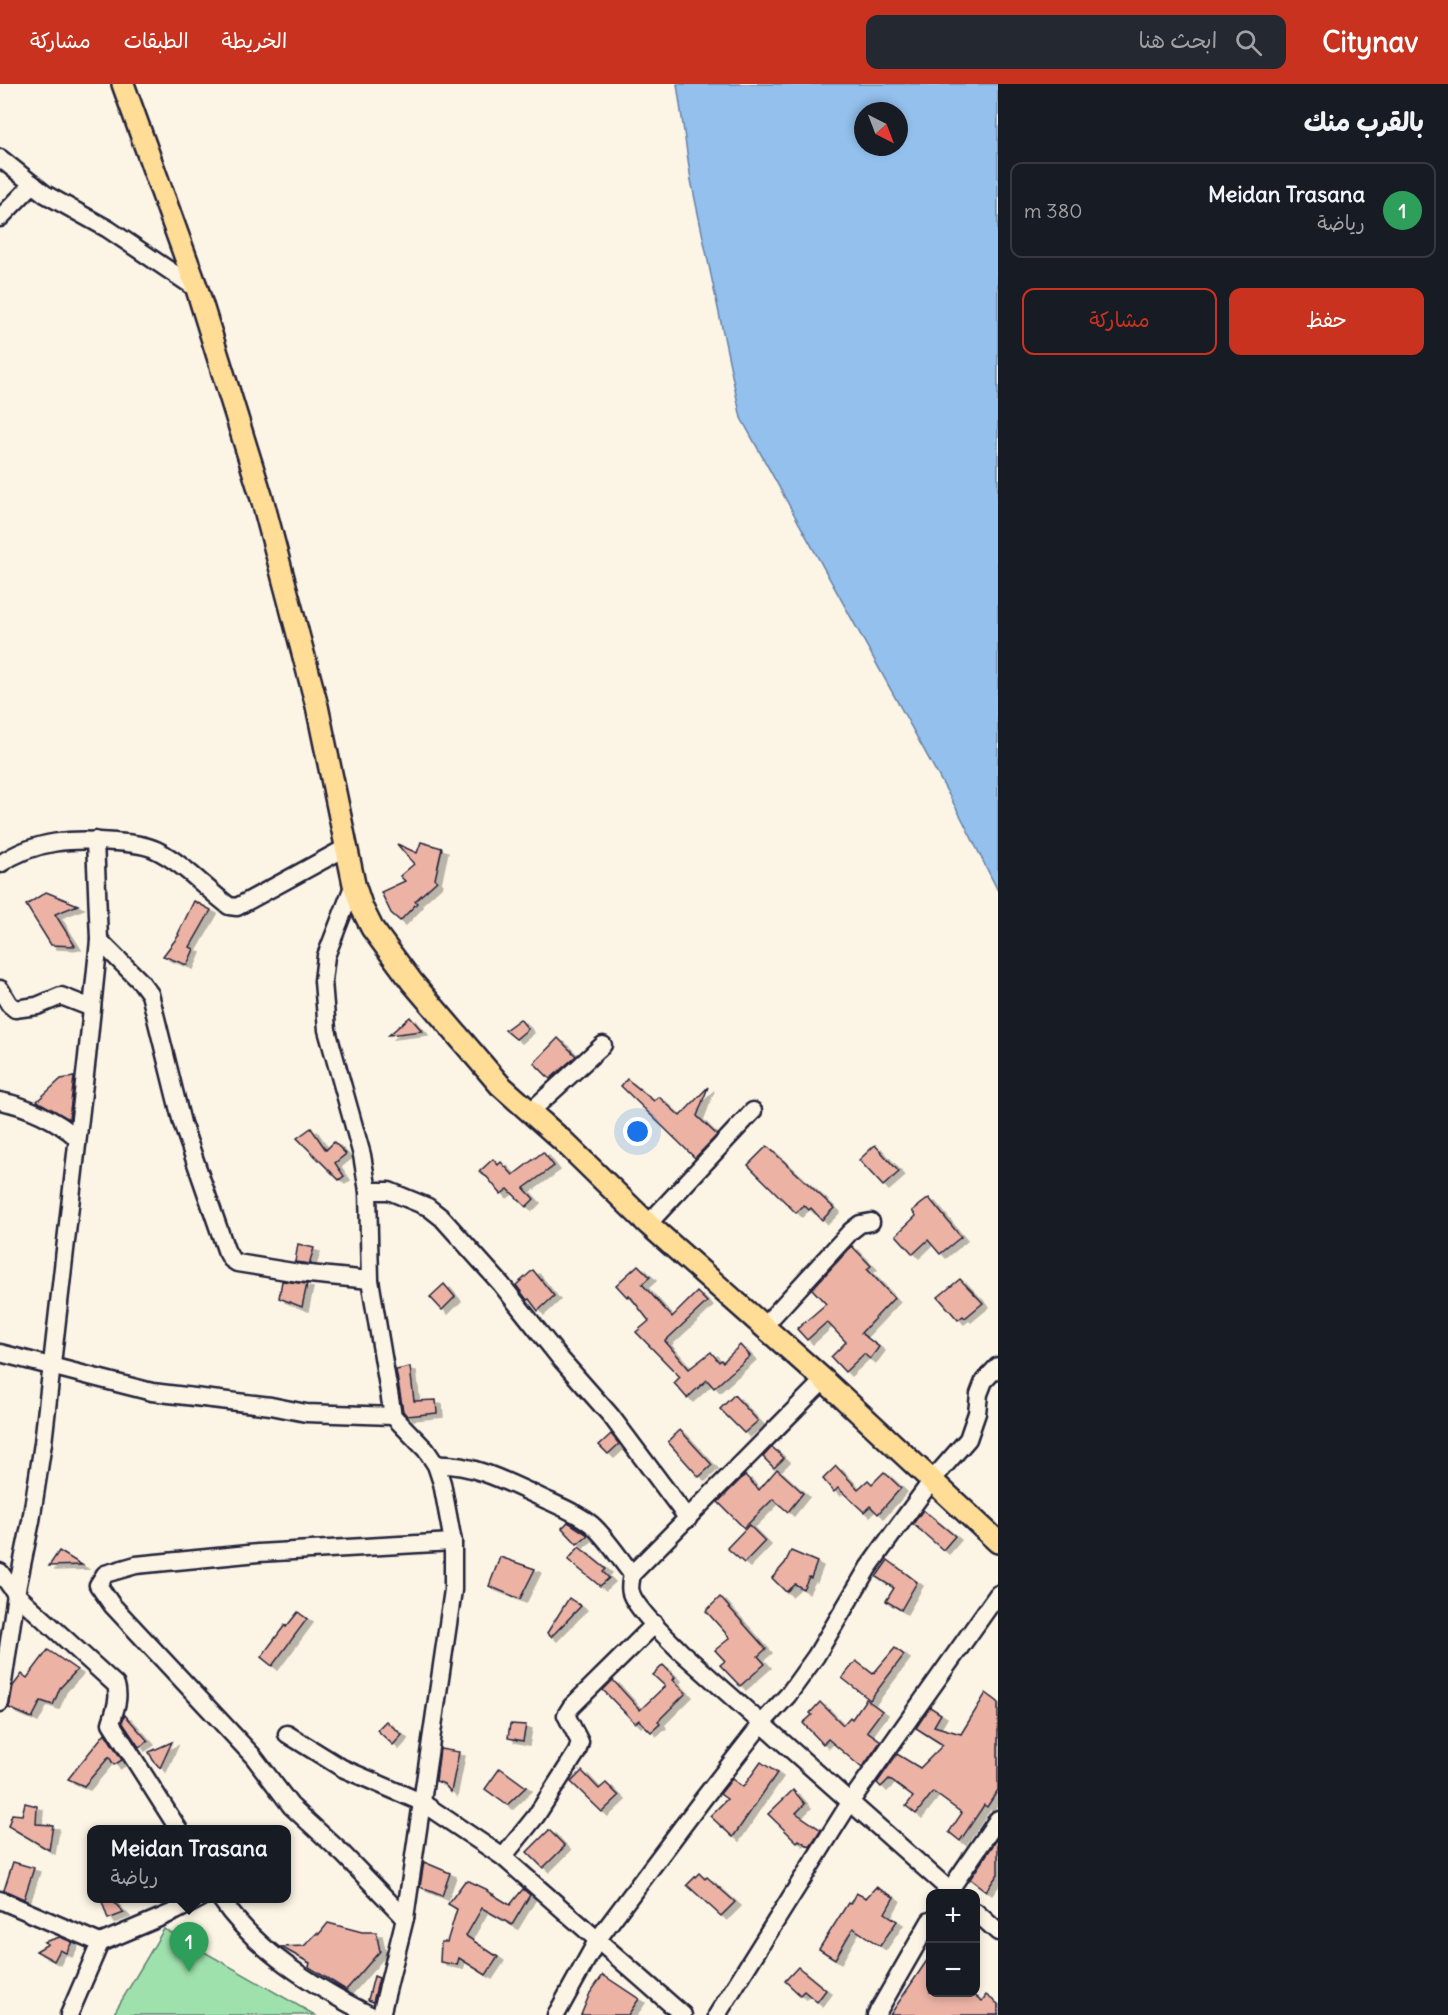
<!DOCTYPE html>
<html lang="ar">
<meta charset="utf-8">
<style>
:root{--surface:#171b24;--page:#242831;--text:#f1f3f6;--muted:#9ea1a6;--line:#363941;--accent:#c8321e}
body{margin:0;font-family:Delius,"Playpen Sans Arabic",sans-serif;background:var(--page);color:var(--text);direction:rtl}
.controls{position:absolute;right:18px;bottom:18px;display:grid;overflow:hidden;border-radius:12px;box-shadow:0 3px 9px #0003}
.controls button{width:54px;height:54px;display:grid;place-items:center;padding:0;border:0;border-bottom:2px solid var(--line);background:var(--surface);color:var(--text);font:30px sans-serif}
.compass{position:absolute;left:854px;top:18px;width:54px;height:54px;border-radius:50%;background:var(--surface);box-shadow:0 3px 9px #0003;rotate:138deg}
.you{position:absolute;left:638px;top:1048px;width:21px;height:21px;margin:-15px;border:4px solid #fff;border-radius:50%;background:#1a73e8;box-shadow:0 0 0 9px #1a73e833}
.badge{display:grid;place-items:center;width:39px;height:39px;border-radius:50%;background:var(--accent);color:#fff;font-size:20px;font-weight:700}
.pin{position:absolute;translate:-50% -50px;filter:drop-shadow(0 2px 3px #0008)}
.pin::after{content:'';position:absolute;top:32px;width:21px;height:18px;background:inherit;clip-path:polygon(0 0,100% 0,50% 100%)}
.popup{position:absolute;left:87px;top:1741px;width:204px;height:78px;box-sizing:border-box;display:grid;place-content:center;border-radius:12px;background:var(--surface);filter:drop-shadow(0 2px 4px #0005);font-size:20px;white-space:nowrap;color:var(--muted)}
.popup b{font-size:22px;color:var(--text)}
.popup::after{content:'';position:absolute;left:50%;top:100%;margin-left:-12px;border:12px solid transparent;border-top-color:var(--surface)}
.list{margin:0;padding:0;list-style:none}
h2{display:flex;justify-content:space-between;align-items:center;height:78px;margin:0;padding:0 24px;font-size:26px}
h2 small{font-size:20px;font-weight:400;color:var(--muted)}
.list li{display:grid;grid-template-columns:39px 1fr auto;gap:18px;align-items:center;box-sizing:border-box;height:96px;margin:0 12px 12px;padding:0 12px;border:2px solid var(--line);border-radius:12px}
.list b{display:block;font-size:22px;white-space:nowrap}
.list p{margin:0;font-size:20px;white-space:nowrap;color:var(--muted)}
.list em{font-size:20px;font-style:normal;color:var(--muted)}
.actions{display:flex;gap:12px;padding:18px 24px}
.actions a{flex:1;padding:14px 0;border:2px solid var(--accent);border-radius:12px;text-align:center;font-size:21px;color:var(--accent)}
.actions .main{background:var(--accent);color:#fff}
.icon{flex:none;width:33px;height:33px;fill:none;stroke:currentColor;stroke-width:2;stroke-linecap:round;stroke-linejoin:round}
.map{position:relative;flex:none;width:998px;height:1931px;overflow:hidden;direction:ltr}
header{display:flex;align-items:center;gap:36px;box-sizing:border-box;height:84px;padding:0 30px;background:var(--accent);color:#fff}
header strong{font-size:28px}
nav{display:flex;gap:33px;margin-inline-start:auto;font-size:21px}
.search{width:420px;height:54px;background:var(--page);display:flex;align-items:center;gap:15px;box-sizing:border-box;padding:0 21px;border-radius:12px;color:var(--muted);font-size:22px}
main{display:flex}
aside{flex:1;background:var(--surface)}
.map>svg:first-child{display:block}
.green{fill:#9fe1ac;stroke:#608274;stroke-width:1.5}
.water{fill:#93c0ed;stroke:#6681a6;stroke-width:1.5;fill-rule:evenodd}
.building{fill:#ecb3a5;stroke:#22223b;stroke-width:1.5;filter:url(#shadow)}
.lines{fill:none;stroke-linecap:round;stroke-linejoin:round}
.minor-casing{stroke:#22223b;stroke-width:21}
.major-casing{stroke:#22223b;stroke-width:26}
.minor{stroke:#fcf5e5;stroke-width:16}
.major{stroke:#ffdd96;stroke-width:21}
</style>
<header>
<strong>Citynav</strong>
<div class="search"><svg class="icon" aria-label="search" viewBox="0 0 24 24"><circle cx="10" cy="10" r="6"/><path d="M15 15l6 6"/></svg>ابحث هنا</div>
<nav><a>الخريطة</a><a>الطبقات</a><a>مشاركة</a></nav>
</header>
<main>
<aside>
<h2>بالقرب منك<small></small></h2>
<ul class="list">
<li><span class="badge" style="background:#2e9e5b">1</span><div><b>Meidan Trasana</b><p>رياضة</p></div><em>380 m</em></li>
</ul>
<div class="actions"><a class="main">حفظ</a><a>مشاركة</a></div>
</aside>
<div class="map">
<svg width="998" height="1931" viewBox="0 0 998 1931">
<defs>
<filter id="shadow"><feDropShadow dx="6" dy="4" stdDeviation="0" flood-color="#0004"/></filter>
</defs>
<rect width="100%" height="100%" fill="#fcf5e5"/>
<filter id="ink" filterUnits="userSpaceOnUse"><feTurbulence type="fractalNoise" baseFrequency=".0167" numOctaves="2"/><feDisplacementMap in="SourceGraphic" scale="12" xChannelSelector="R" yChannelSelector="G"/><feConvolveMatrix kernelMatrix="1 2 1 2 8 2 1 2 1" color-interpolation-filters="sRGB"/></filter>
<g filter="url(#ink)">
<!-- green -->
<polygon class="green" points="164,1845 315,1931 113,1931"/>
<!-- water -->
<path class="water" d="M 677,0 L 998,0 L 998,807 L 961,733 L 741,334 L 691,96 ZM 863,27 L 899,27 L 899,63 L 863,63 Z"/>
<!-- building -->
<g class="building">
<polygon points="421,758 442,764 435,795 437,797 415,817 417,819 400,837 391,829 381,808 405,797 400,792 414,780 397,760 417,769"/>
<polygon points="46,808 78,821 55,830 75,862 51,861 26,821"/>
<polygon points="194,817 211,826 190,863 194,865 187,881 163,872 179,851 178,850"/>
<polygon points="410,933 422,947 389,951"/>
<polygon points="520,935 528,945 516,955 505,946"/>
<polygon points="558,954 576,972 550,995 534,979"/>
<polygon points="74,993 69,1035 37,1017 61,995"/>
<polygon points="627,995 654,1017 659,1013 680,1032 708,1003 697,1032 717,1051 695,1074 621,1002"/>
<polygon points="311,1044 326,1066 334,1058 346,1070 335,1079 344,1092 339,1096 297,1054"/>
<polygon points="875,1061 899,1088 883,1102 859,1076"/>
<polygon points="767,1062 834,1124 822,1136 811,1124 809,1126 804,1121 796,1129 748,1081"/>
<polygon points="543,1068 554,1082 524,1104 534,1115 526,1123 508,1105 501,1110 487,1093 479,1088 493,1075 498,1081 501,1078 513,1091"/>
<polygon points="929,1114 961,1153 940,1170 928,1156 913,1170 896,1151 916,1132 912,1127"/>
<polygon points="298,1160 314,1164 310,1177 311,1180 295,1178"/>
<polygon points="852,1162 871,1182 867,1185 894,1214 861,1249 879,1263 870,1275 864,1270 845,1288 831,1273 846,1258 827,1238 807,1256 797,1245 826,1220 812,1205"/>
<polygon points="638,1181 650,1193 642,1200 672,1233 697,1208 707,1218 665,1257 689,1285 711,1268 719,1278 721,1276 723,1278 740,1261 750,1272 714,1304 707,1296 687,1314 674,1299 680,1293 636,1248 649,1237 629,1211 627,1213 616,1201"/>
<polygon points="533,1186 554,1212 538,1227 529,1215 527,1216 516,1201"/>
<polygon points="960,1195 983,1219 965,1234 963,1232 958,1236 938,1213"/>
<polygon points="282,1197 307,1200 302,1223 279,1214"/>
<polygon points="444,1200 455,1213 442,1226 430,1213"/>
<polygon points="410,1283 414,1317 436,1316 437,1329 407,1332 403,1327 396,1286"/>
<polygon points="734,1311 758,1337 744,1349 720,1325"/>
<polygon points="680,1346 712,1381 699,1393 668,1358"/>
<polygon points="611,1350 619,1360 608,1370 599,1361"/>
<polygon points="772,1363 784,1374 774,1384 763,1373"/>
<polygon points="836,1382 858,1405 868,1396 872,1400 884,1388 901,1404 878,1430 870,1422 864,1428 838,1404 834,1408 823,1395"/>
<polygon points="777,1385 803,1409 788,1428 773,1415 744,1444 718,1418 745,1391 759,1406"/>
<polygon points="923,1426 955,1452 943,1466 913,1440"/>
<polygon points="568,1438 588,1451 577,1460 562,1444"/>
<polygon points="749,1441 765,1457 744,1479 727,1464"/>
<polygon points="579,1463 606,1485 603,1488 609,1494 600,1502 568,1476"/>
<polygon points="59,1467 82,1481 49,1482"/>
<polygon points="791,1467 817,1478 811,1494 809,1493 803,1505 795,1500 786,1508 772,1494 785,1479"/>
<polygon points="500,1473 535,1485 520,1515 489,1502"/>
<polygon points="888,1476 917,1498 901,1526 886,1517 894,1504 876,1493"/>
<polygon points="720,1513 766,1565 758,1572 765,1580 740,1602 720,1581 725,1577 715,1566 730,1554 706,1527"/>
<polygon points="569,1514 581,1522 551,1553 547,1549"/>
<polygon points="298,1528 307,1535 272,1582 261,1573 285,1541 286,1543"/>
<polygon points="895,1564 904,1571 870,1616 842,1594 856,1577 873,1590"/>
<polygon points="48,1566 77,1586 60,1604 53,1621 41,1617 32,1634 9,1624 13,1602 22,1590 27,1594"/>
<polygon points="663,1581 675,1593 673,1596 686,1609 658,1637 660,1640 651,1648 639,1636 635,1639 603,1606 613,1596 640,1626 665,1602 653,1591"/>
<polygon points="986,1609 998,1618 998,1706 987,1723 984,1721 960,1757 949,1748 962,1729 933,1708 916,1730 906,1722 913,1713 889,1695 881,1703 877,1699 897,1670 920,1684 943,1661 916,1644 930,1623 941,1630 934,1642 961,1650"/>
<polygon points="866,1615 882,1627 867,1647 881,1657 862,1684 828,1655 823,1660 803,1639 812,1631 810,1629 820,1618 843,1641 850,1633 852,1635"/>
<polygon points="125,1631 148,1657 139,1663 122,1638"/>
<polygon points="386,1637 402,1651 393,1661 377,1646"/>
<polygon points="510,1640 526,1641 523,1657 508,1654"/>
<polygon points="105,1649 122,1676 114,1681 109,1673 84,1702 68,1695"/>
<polygon points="172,1658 160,1684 153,1676 149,1668"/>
<polygon points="440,1665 459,1668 451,1708 444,1700 436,1697"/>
<polygon points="761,1678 777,1689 733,1753 710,1732 727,1715 720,1710 732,1695 743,1703"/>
<polygon points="500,1684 526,1703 507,1721 485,1705"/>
<polygon points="582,1687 599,1705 606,1699 619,1712 602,1728 571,1698"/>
<polygon points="793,1706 805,1720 796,1729 821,1746 810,1763 799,1756 797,1758 768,1730"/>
<polygon points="25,1719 37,1722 36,1740 53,1741 49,1766 8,1742 12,1730 22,1731"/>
<polygon points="549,1746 565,1762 543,1784 527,1768"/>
<polygon points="998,1754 998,1790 986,1807 970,1795"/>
<polygon points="13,1778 34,1784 24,1815 4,1806"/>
<polygon points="424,1778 450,1789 442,1812 420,1803"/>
<polygon points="699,1789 705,1795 707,1793 735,1818 721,1832 687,1801"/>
<polygon points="465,1797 469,1797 488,1806 487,1807 510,1821 523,1805 530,1811 512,1841 482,1824 466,1852 498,1873 486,1891 459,1874 457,1881 440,1878 441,1858 447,1858 457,1825 448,1820"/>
<polygon points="876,1803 894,1813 885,1829 897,1837 880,1862 853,1844 835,1875 819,1865 848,1819 850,1820 856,1809 866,1814"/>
<polygon points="101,1815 111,1815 124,1829 108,1835"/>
<polygon points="328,1839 362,1848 376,1848 380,1867 346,1906 309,1883 310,1879 281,1863 304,1862 317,1849 319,1850"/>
<polygon points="60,1853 72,1858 66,1869 60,1866 54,1877 36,1867 48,1860 44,1858"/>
<polygon points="930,1872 930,1908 970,1908 982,1917 986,1911 998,1920 998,1931 890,1931"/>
<polygon points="798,1883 826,1906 817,1918 804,1907 800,1911 785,1897"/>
<polygon points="603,1891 639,1915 628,1931 581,1931 590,1909"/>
<polygon points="374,1892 379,1894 373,1918 368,1916"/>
</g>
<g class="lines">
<!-- minor casing -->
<g class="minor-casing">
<g id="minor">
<polyline points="0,74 45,110 108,145 197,205"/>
<polyline points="0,134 33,100"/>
<path d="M 0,780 C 35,756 74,754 115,758 C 128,759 144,760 156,766 C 183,779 205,804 229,822 L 237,823 L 347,763"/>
<polyline points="354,800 326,872 323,897 327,946 362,1071 368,1107 370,1196 393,1332 426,1366 436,1381 442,1399 453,1458 453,1506 405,1834 381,1931"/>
<polyline points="99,856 141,898 150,910 182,1039 226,1166 231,1175 237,1179 299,1189 370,1196"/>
<polyline points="0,905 9,920 15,925 37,922 61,912 92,924"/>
<path d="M 0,1017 C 27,1022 57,1036 77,1054"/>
<polyline points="531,1027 603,961"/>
<polyline points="368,1107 389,1107 428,1123 442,1134 501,1200 559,1273 611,1332 688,1435"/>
<polyline points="648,1140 753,1027"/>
<polyline points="763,1243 851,1147 860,1140 871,1138"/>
<polyline points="0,1269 152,1308 271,1322 306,1329 393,1332"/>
<path d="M 824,1296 L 632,1490 C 631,1497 629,1503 631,1509 C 636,1525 668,1555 680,1567 L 954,1810"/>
<path d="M 436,1381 C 473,1379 509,1399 542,1414 C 559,1422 576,1428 591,1440 C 607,1454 619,1474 632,1490"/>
<path d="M 0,1488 L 16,1510 L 116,1601 C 120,1614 115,1626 111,1639 L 179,1746"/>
<polyline points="0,1619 16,1510 31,1437 43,1359 87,973 99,856 95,756"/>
<polyline points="287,1650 342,1684 421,1718 503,1773 683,1931"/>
<polyline points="503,1773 536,1732 577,1668 580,1658 566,1631 571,1623 655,1540"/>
<polyline points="947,1810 998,1735"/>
<path d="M 220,1814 C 256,1867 315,1903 370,1931"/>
<polyline points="0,1816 100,1859"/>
<polyline points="976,1828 998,1848"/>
<polyline points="405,1834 343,1770 291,1722 253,1672 112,1521 98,1501 105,1490 136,1481 258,1469 453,1458"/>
<polyline points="69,1931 100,1859 176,1827 201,1814"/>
<polyline points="556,1931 598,1855 703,1715 763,1638 788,1611 816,1572 868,1484 891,1452 933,1395 968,1355 977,1329 979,1310 984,1297 998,1282"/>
<polyline points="717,1931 851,1717 998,1510"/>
<polyline points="876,1931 930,1837"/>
</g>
</g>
<!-- major casing -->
<g class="major-casing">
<polyline id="major" points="123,0 197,205 263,418 317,622 354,800 362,824 372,844 412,898 500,1001 563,1057 648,1140 824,1296 998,1458"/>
</g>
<!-- minor -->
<use href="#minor" class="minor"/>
<!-- major -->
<use href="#major" class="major"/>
</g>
</g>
</svg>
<div class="controls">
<button>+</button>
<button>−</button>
</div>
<svg class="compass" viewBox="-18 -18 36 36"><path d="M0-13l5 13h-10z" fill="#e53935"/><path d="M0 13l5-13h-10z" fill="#9ea1a6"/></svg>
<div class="you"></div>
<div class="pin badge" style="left:189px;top:1888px;background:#2e9e5b">1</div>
<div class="popup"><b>Meidan Trasana</b>رياضة</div>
</div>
</main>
